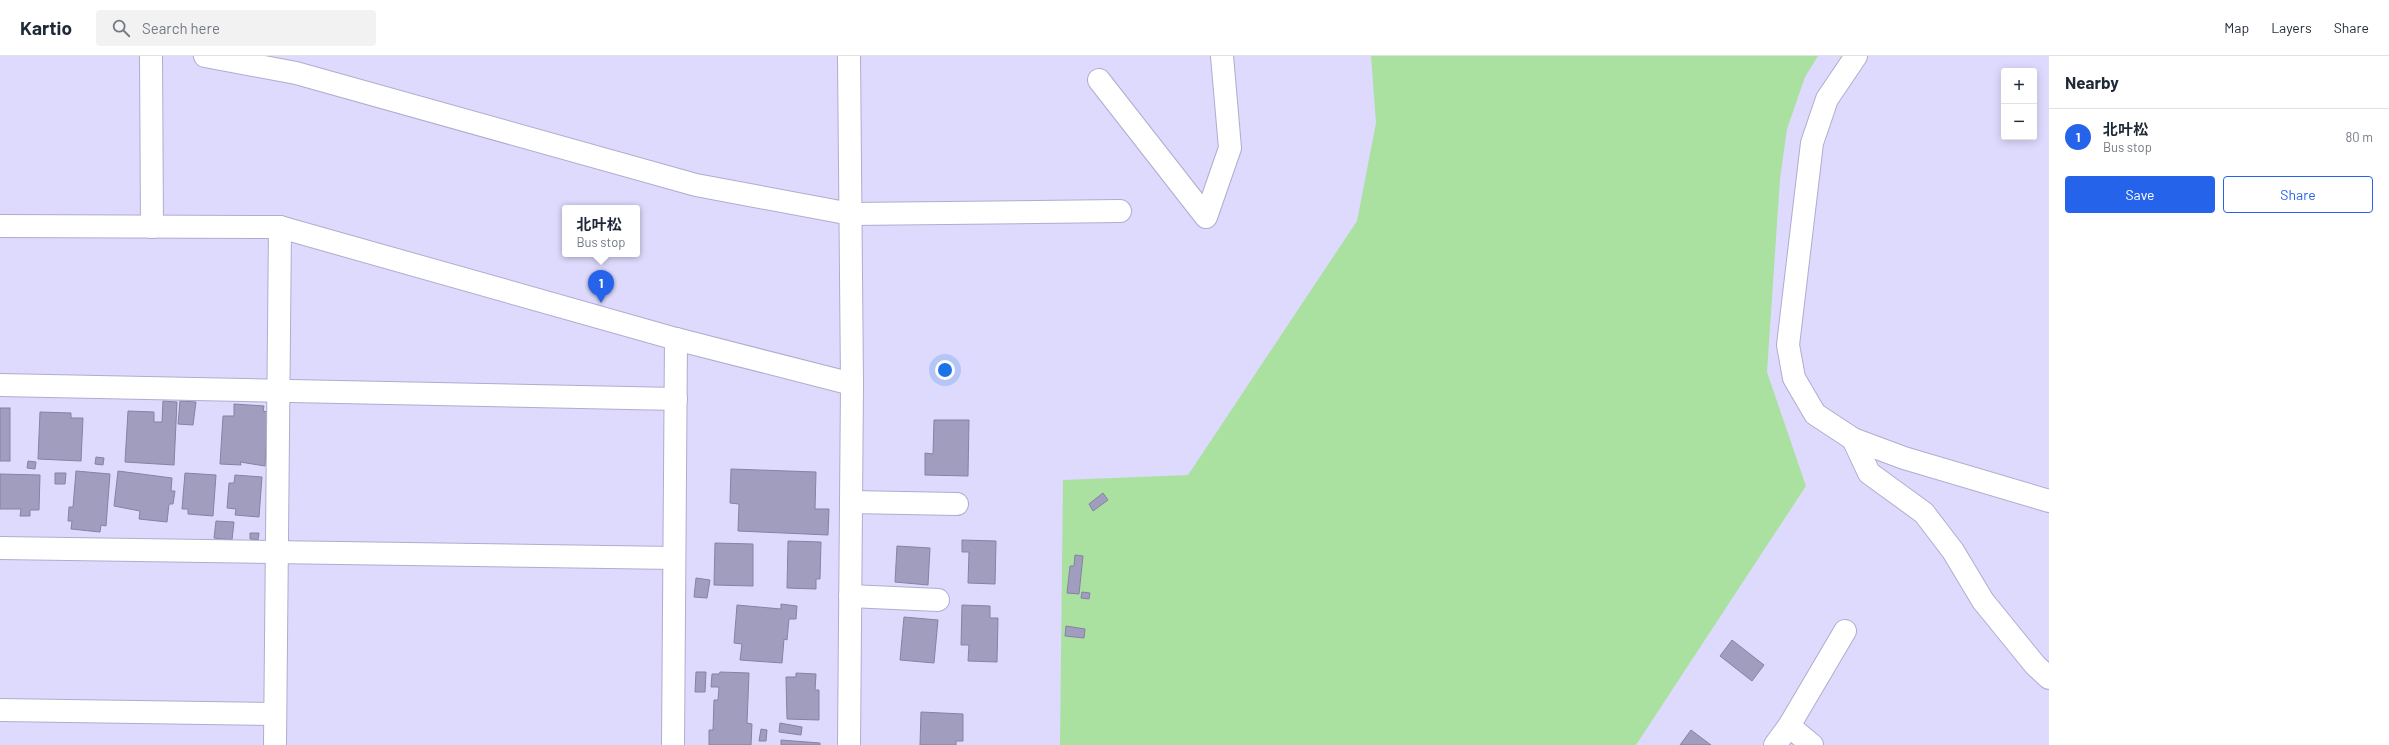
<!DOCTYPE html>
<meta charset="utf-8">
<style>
:root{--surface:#fff;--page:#f2f2f3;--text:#1f2937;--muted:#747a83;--line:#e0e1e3;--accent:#2563eb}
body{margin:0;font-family:Barlow,"Noto Sans JP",sans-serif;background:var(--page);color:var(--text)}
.controls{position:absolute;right:12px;top:12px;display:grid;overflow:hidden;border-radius:4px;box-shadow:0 2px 10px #0003}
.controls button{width:36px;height:36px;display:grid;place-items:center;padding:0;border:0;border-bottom:1px solid var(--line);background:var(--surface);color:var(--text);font:20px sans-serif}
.you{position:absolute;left:945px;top:314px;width:14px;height:14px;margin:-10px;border:3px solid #fff;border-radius:50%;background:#1a73e8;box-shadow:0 0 0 6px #1a73e833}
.badge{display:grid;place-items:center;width:26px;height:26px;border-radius:50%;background:var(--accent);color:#fff;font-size:13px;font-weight:700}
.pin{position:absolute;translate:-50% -33px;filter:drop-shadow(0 1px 2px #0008)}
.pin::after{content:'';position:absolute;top:21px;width:14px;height:12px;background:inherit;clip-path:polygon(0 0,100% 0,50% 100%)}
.popup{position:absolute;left:562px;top:149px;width:78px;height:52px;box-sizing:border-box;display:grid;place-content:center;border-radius:4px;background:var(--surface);filter:drop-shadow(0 1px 3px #0005);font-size:13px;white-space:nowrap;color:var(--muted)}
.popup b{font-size:15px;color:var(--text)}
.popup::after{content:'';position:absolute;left:50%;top:100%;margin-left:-8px;border:8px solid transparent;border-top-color:var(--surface)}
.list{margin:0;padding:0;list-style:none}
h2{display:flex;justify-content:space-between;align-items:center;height:52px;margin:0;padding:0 16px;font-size:17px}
h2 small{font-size:13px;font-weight:400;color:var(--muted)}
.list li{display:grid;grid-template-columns:26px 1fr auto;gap:12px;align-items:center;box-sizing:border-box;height:56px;padding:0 16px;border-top:1px solid var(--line)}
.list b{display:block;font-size:15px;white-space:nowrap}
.list p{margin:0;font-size:13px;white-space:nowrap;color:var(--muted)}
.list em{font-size:13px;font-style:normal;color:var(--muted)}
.actions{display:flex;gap:8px;padding:12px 16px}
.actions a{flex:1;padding:9px 0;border:1px solid var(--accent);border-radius:4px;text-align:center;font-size:14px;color:var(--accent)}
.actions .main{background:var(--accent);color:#fff}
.icon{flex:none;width:22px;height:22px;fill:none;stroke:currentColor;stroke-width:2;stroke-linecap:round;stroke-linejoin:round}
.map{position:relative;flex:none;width:2049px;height:689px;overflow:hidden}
header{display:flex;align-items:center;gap:24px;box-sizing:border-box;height:56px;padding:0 20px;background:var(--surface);border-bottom:1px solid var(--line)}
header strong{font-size:19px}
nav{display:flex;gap:22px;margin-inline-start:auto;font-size:14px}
.search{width:280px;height:36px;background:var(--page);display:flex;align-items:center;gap:10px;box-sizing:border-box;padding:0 14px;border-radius:4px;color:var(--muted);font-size:15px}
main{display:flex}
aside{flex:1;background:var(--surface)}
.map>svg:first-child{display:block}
.green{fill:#aae1a0}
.building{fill:#a19dbf;stroke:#8682a3}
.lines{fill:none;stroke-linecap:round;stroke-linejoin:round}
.minor-casing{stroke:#b0acce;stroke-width:24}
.minor{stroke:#fff;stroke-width:22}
</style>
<header>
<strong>Kartio</strong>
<div class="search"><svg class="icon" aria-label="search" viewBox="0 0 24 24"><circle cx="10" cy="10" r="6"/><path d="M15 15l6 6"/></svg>Search here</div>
<nav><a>Map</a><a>Layers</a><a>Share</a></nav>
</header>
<main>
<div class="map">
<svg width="2049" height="689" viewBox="0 0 2049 689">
<rect width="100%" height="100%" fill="#dedafd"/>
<!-- green -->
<polygon class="green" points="1371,0 1818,0 1805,21 1787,73 1780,123 1767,316 1806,430 1636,689 1060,689 1063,424 1188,419 1357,165 1376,67"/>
<!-- building -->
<g class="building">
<polygon points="163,345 177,346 174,409 125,406 128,355 154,356 154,366 162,366"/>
<polygon points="180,345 196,346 193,369 178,368"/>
<polygon points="234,348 264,350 263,355 268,356 265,410 240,406 241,409 220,408 223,360 234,360"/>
<rect x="0" y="352" width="10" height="53"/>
<polygon points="40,356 71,357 71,362 83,362 81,405 38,403"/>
<polygon points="934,364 969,364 968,420 925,419 925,397 933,398"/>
<polygon points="96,401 104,402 103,409 95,408"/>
<polygon points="28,405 36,406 35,413 27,412"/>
<polygon points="731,413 816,416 815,453 829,453 828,479 738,475 739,448 730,447"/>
<polygon points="76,415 110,418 106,470 101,469 100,476 71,473 72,465 68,465 69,451 73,451"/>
<polygon points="118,415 172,422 171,435 175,435 173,448 169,448 167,466 139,463 140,455 114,450"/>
<polygon points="55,417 66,417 65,428 55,428"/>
<polygon points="185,417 216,419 213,460 188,458 188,453 182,453"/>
<polygon points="0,418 40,419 39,454 30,454 30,460 20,460 21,453 0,453"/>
<polygon points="235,419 262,421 259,461 235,459 236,453 227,452 229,427 234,427"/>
<polygon points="1103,437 1108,444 1093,455 1089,448"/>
<polygon points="216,465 234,466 232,484 214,482"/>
<polygon points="250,477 259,477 258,484 250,483"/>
<polygon points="962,484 996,485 995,528 968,527 969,496 962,496"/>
<polygon points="788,485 821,486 820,523 816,523 816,533 787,532"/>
<polygon points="715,487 753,488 753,530 714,529"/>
<polygon points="897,490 930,492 928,529 895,526"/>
<polygon points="1075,499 1083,500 1079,538 1067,537 1070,510 1074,510"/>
<polygon points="696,522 710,524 707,542 694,541"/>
<polygon points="1082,536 1090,537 1089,543 1081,542"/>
<polygon points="781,548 797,550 796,563 789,563 787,584 784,583 782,607 740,604 742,588 734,587 737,549 781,553"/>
<polygon points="962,549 990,550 990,562 998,562 997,606 968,605 969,589 961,589"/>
<polygon points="904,561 938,564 934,607 900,604"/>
<polygon points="1066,570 1085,573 1084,582 1065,580"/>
<polygon points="1732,584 1764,609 1752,625 1720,600"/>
<polygon points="696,616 706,616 705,636 695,636"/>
<polygon points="720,616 749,617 747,667 752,668 751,689 709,689 709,674 713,674 714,644 718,644 719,631 711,631 712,618 719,618"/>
<polygon points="796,617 816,618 815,634 819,634 819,664 787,663 786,621 796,621"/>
<polygon points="921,656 963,658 963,685 956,685 956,689 920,689"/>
<polygon points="780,667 802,671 801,679 779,676"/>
<polygon points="761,673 767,674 766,685 759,685"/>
<polygon points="1691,674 1711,689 1680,689"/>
<polygon points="781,684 820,687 820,689 781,689"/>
</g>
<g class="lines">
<!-- minor casing -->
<g class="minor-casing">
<g id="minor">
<polyline points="151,0 152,171"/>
<polyline points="205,0 296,17 696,129 851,158 1120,155"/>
<polyline points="1856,0 1827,43 1812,87 1788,289 1794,322 1815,358 1853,383 1904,402 2049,445"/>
<polyline points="1099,24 1206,161 1230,92 1222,0"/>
<polyline points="0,170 280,171 676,283 852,328"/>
<polyline points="0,329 676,343"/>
<polyline points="1853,383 1869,417 1924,457 1953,495 1983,545 2035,609 2049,622"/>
<polyline points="851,446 957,448"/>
<polyline points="0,492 674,502"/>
<polyline points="850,540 938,544"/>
<polyline points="0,654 275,658"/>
<polyline points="1789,670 1812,689"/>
<polyline points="275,689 280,171"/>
<polyline points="673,689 676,283"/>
<polyline points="849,689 852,328 849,0"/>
<polyline points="1775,689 1789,670 1845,575"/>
</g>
</g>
<!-- minor -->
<use href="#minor" class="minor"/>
</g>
</svg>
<div class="controls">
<button>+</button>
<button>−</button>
</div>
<div class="you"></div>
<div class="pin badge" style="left:601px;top:247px">1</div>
<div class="popup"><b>北叶松</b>Bus stop</div>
</div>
<aside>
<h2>Nearby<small></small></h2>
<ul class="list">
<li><span class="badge">1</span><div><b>北叶松</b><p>Bus stop</p></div><em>80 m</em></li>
</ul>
<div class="actions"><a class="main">Save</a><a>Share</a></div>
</aside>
</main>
